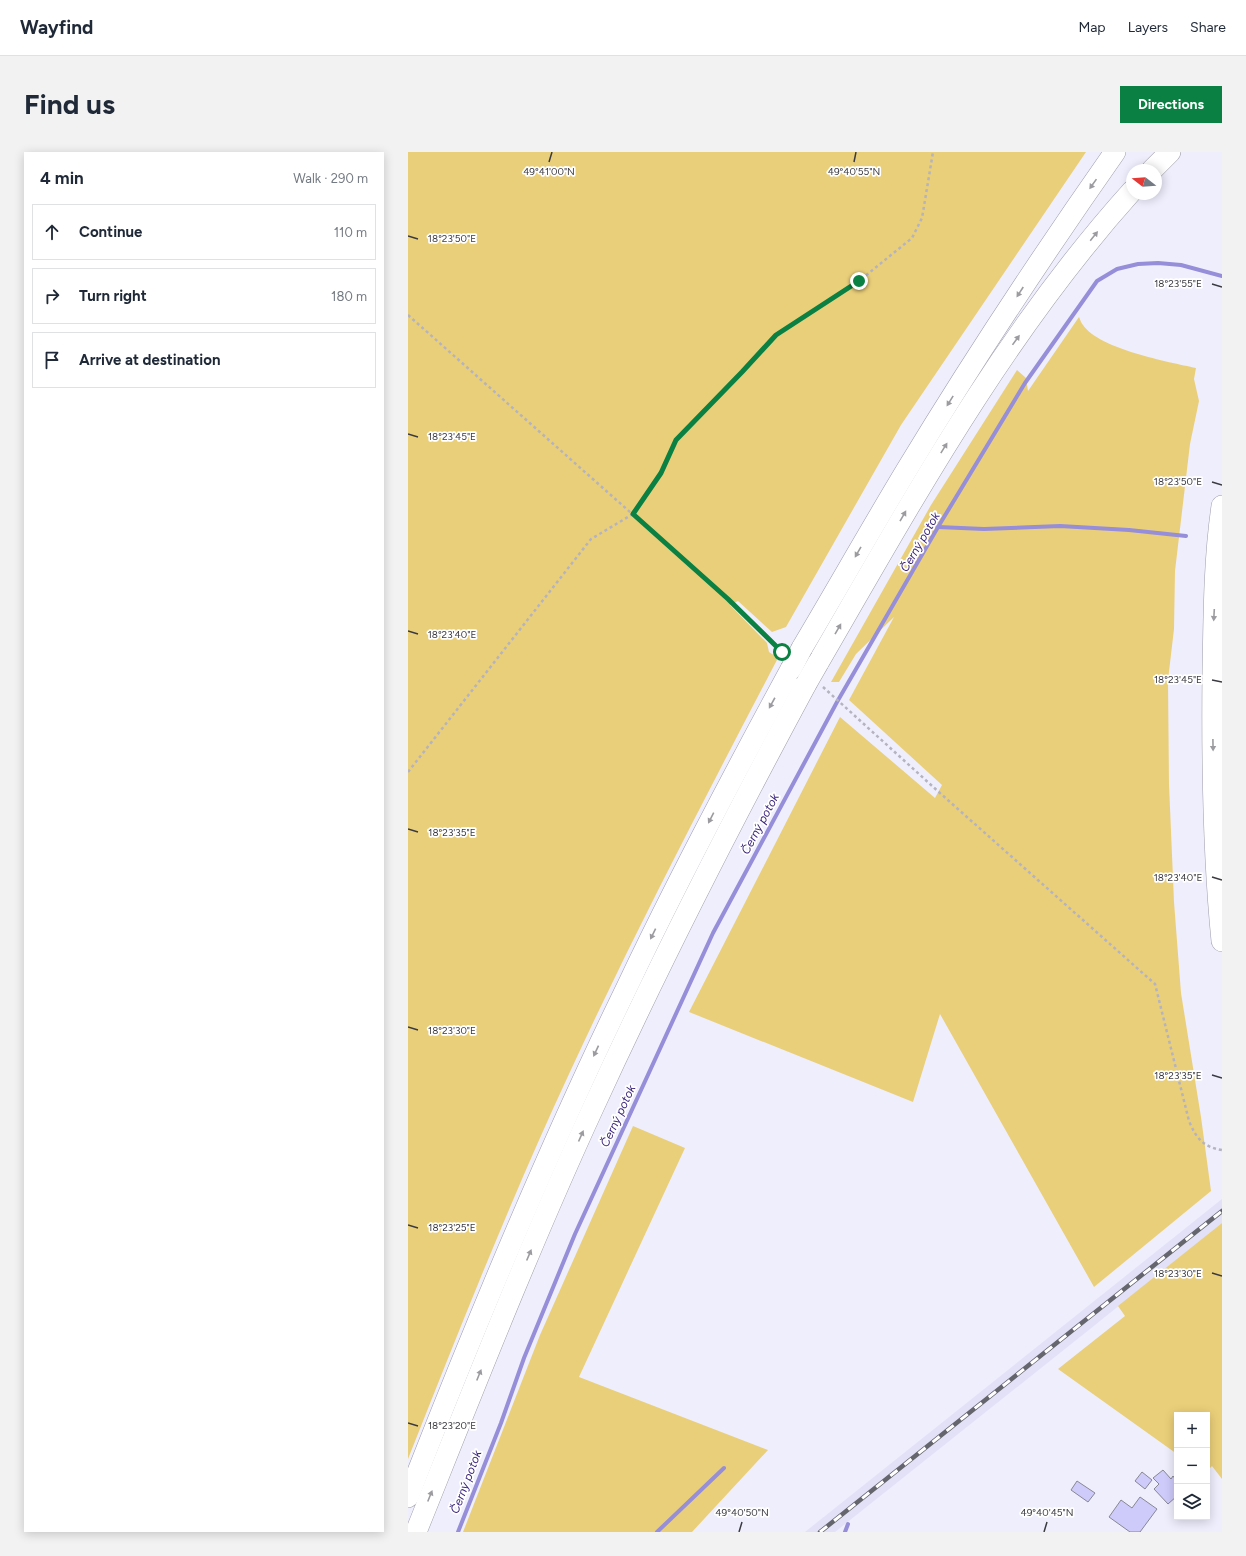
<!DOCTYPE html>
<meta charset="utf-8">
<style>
:root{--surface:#fff;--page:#f2f2f3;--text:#1f2937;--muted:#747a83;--line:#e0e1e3;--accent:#0b8043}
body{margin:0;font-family:Figtree,sans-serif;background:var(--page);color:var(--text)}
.controls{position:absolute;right:12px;bottom:12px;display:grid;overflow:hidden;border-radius:0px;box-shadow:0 2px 10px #0003}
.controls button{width:36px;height:36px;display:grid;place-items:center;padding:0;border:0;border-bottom:1px solid var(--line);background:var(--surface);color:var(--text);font:20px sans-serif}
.compass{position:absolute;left:718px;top:12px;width:36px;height:36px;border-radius:50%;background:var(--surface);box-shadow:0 2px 10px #0003;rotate:287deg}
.stop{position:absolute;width:12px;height:12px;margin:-9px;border:3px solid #0b8043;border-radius:50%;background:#fff}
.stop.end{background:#0b8043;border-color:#fff;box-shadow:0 1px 4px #0008}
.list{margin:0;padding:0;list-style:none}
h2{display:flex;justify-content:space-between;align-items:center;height:52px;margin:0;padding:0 16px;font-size:17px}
h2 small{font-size:13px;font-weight:400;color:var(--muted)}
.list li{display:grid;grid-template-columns:26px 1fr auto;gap:12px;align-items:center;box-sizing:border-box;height:56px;margin:0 8px 8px;padding:0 8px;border:1px solid var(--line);border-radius:0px}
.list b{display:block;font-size:15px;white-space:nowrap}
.list em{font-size:13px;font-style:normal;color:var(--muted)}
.icon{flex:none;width:22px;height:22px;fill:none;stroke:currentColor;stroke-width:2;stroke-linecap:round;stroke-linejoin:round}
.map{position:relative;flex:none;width:814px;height:1380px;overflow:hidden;border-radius:0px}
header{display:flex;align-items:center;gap:24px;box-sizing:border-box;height:56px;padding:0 20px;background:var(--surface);border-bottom:1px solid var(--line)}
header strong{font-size:19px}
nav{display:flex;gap:22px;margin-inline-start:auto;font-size:14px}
.intro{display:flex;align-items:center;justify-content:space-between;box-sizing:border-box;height:96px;padding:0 24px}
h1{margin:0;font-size:28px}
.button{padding:10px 18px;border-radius:0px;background:var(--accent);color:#fff;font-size:14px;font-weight:700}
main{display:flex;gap:24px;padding:0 24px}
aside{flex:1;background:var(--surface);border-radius:0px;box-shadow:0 2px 10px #0003}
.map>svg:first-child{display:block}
.built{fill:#e2e1f7}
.green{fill:#eacf7a}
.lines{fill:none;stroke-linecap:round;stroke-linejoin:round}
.stream{stroke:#968ed8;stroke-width:4}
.building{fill:#cecafa;stroke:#888794}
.highway-casing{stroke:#9d9caa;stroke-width:22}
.path{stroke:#b4b3bf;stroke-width:2.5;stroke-dasharray:3 3;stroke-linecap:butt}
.highway{stroke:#fff;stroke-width:21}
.rail-casing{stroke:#65656d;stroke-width:4.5}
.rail{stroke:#fff;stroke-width:3;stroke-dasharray:9;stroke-linecap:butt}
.highway-bridge-casing{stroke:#9d9caa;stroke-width:22;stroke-linecap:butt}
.highway-bridge{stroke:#fff;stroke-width:21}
.oneway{fill:#9c9ca0}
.route{stroke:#0b8043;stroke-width:5}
.ticks{fill:none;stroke:#3a3a40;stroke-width:1.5}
.labels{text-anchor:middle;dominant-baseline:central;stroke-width:3.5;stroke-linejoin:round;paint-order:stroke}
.water-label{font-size:12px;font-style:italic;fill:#3b257c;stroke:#fff}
.ticks-label{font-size:10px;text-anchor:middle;fill:#3a3a40;stroke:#fff;stroke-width:3.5;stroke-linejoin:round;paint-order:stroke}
</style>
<header>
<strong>Wayfind</strong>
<nav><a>Map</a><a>Layers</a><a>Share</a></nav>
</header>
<div class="intro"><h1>Find us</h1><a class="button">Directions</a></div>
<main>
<aside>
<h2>4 min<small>Walk · 290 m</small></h2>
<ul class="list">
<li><svg class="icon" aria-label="ahead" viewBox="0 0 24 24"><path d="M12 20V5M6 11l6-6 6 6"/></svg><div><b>Continue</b></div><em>110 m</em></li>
<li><svg class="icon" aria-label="right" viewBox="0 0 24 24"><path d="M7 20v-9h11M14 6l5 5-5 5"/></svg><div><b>Turn right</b></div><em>180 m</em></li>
<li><svg class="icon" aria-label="arrive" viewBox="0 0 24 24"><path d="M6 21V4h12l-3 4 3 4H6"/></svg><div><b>Arrive at destination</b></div></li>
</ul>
</aside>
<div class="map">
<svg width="814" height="1380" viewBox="0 0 814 1380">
<rect width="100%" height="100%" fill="#efeefd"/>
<!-- built -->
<polygon class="built" points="814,1047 814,1071 682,1177 427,1380 397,1380"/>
<!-- green -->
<g class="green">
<path d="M 0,0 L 678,0 L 493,273 L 378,475 L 364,480 L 330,449 L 322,453 L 359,491 L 361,500 L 370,506 C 298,644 226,781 161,922 C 102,1049 51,1178 0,1307 Z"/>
<path d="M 671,165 C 672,167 673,171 675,173 C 691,197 761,210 788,216 L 786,227 L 791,249 L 782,292 L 767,419 L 766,477 L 760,528 L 761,632 L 766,750 L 773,841 L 793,965 L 803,1039 L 686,1135 L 532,862 L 505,950 L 281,860 L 432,565 L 527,646 L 534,633 L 441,548 L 486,465 L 448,502 L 431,530 L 423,530 L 523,353 L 609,218 L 618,226 L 620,239 Z"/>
<polygon points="225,974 277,996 171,1225 360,1298 284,1380 55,1380 132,1183"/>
<polygon points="814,1071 814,1327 804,1314 799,1319 799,1263 769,1263 769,1302 650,1217 717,1164 710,1154"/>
</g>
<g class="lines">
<!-- stream -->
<g class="stream">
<polyline points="530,375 576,377 652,374 721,378 778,384"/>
<polyline points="50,1380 93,1271 116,1206 167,1082 305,781 429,550 530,375 617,231 689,129 709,117 730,112 750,111 773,113 814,124"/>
<polyline points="249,1380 316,1316"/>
<polyline points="437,1380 440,1372"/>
</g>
</g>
<!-- building -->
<g class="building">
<polygon points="755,1318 763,1327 765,1324 769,1329 769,1344 760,1352 746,1337 751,1332 745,1326"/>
<polygon points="734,1320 744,1328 737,1337 727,1329"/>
<polygon points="669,1329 687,1341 680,1350 663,1338"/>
<polygon points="732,1345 749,1357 732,1380 722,1380 701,1365 713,1348 724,1356"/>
</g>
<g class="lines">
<!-- highway casing -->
<g class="highway-casing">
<g id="highway">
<polyline points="744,18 762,0"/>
<path d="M 814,354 C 806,409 806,465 805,520 C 804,610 805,700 814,789"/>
<path d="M 394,496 C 429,437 463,377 498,319 C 564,210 634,104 707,0"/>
<path d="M 410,511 C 505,347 597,180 724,39"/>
<path d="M 0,1345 C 67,1173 138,1001 219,835 C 270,727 326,622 383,517"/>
<path d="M 8,1380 C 65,1238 121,1095 185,956 C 251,812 323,671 398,532"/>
</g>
</g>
<!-- path -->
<g class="path">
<polyline points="0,163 320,447 374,499"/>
<path d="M 415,535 L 533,642 L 747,832 L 781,969 C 788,986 795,995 814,998"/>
<polyline points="0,620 183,387 225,362 253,321 268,288 334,220 368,183 451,129 504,86 514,66 525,0"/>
</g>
<!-- highway -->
<use href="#highway" class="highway"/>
<!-- rail casing -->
<g class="rail-casing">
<polyline id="rail" points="412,1380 814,1059"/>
</g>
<!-- rail -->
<use href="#rail" class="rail"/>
<!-- highway-bridge casing -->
<g class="highway-bridge-casing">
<g id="highway-bridge">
<polyline points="383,517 394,496"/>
<polyline points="398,532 410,511"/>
</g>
</g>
<!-- highway-bridge -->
<use href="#highway-bridge" class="highway-bridge"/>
</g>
<!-- one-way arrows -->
<defs><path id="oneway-solid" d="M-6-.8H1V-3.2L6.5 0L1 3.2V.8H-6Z"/></defs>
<g class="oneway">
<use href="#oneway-solid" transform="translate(685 32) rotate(125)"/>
<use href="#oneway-solid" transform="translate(686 84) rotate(-51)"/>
<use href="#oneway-solid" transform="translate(612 140) rotate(123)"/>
<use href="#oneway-solid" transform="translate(608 188) rotate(-54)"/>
<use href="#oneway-solid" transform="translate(542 249) rotate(122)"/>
<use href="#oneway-solid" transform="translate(536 296) rotate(-58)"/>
<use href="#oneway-solid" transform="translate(495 364) rotate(-60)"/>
<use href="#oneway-solid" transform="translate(450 400) rotate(120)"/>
<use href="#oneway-solid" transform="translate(806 463) rotate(93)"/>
<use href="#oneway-solid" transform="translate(430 477) rotate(-60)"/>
<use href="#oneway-solid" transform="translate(364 551) rotate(119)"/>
<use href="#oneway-solid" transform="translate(805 593) rotate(89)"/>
<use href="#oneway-solid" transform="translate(303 666) rotate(117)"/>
<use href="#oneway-solid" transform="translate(245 782) rotate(116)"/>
<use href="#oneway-solid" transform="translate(188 899) rotate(115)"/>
<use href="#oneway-solid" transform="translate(173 984) rotate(-66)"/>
<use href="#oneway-solid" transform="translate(121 1103) rotate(-67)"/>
<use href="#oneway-solid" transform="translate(71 1223) rotate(-68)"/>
<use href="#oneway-solid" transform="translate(22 1344) rotate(-68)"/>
</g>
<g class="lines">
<!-- route -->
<polyline class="route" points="374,500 320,447 225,362 253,321 268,288 334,220 368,183 451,129"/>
</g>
<!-- ticks -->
<path class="ticks" d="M 141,10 L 144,0M 446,10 L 448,0M 0,84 L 10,87M 804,132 L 814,135M 0,282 L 10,285M 804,330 L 814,333M 0,479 L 10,482M 804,528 L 814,530M 0,677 L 10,680M 804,725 L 814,728M 0,875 L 10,878M 804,923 L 814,926M 0,1073 L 10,1076M 804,1121 L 814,1124M 0,1271 L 10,1274M 331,1380 L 334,1370M 636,1380 L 639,1370"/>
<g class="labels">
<!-- water labels -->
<g class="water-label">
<text transform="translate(512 390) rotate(-60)">Černý potok</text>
<text transform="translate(352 672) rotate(-62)">Černý potok</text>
<text transform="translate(210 964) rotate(-65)">Černý potok</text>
<text transform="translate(58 1330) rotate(-69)">Černý potok</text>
</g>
</g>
<g class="ticks-label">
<text x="141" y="23">49°41'00"N</text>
<text x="446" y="23">49°40'55"N</text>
<text x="44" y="90">18°23'50"E</text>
<text x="770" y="135">18°23'55"E</text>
<text x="44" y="288">18°23'45"E</text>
<text x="770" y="333">18°23'50"E</text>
<text x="44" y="486">18°23'40"E</text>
<text x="770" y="531">18°23'45"E</text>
<text x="44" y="684">18°23'35"E</text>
<text x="770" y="729">18°23'40"E</text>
<text x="44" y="882">18°23'30"E</text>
<text x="770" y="927">18°23'35"E</text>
<text x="44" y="1079">18°23'25"E</text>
<text x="770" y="1125">18°23'30"E</text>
<text x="44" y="1277">18°23'20"E</text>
<text x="334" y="1364">49°40'50"N</text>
<text x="639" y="1364">49°40'45"N</text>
</g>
</svg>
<div class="controls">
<button>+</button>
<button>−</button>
<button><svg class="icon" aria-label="layers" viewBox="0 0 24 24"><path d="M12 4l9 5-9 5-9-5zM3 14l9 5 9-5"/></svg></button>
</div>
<svg class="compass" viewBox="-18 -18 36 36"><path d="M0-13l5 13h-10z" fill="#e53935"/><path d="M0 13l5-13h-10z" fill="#747a83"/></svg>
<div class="stop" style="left:374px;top:500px"></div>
<div class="stop end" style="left:451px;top:129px"></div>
</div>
</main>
